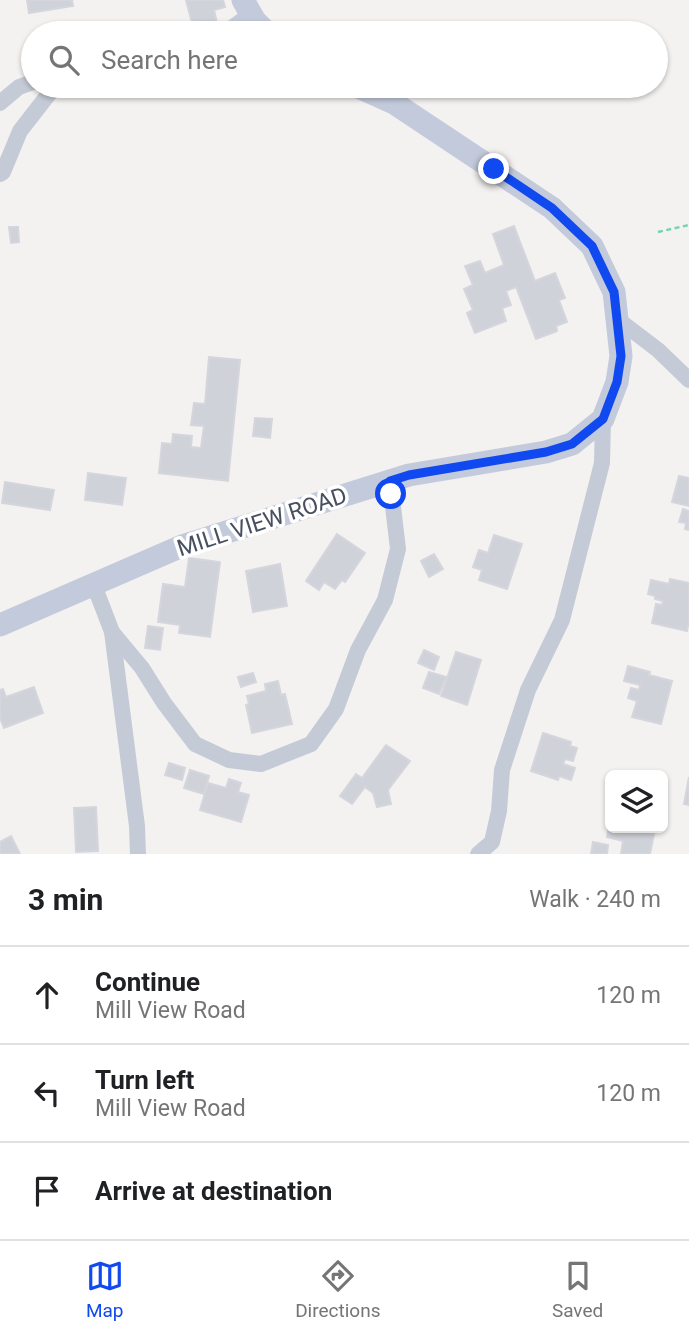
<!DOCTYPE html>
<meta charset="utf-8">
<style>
:root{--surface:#fff;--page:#f6f6f6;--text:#202124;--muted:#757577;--line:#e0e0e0;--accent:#1049ef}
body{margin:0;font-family:Roboto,sans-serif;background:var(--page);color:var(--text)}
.controls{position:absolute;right:21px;bottom:21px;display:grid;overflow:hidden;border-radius:10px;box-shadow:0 2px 5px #0004}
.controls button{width:63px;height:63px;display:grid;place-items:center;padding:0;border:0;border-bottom:2px solid var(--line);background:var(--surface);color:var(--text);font:35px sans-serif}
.stop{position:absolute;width:21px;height:21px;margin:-16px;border:5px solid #1049ef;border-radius:50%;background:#fff}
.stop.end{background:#1049ef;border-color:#fff;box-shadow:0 2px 7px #0008}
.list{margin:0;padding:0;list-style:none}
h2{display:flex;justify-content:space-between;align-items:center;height:91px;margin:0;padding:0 28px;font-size:30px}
h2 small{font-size:23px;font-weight:400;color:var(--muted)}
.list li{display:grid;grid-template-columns:46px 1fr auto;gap:21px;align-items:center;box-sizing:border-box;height:98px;padding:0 28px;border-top:2px solid var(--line)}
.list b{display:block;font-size:26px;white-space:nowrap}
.list p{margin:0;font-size:23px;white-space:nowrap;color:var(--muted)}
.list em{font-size:23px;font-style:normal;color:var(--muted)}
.icon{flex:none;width:38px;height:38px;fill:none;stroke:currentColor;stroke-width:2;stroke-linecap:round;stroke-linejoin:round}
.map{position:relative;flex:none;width:689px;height:854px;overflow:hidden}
.search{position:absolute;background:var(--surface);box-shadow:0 2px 5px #0004;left:21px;right:21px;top:21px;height:77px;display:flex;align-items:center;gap:18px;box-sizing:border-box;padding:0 24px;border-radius:38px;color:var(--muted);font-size:26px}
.sheet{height:385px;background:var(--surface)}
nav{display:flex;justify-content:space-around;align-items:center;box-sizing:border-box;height:98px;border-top:2px solid var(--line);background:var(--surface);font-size:19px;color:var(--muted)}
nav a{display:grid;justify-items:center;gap:4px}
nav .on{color:var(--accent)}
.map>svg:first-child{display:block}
.building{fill:#d0d2d9;stroke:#d5d6dd;stroke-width:2}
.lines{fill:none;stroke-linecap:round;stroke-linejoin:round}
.path{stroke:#75d2b5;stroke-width:2.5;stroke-dasharray:5 3.5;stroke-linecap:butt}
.street{stroke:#c5cbd6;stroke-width:16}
.secondary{stroke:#c3cadb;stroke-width:23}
.route{stroke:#1049ef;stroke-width:9}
.labels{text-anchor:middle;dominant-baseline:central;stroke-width:7;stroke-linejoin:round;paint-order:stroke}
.street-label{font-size:23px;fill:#485060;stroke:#fff}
</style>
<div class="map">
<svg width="689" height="854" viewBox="0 0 689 854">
<rect width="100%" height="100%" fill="#f4f2f1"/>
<!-- building -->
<g class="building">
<polygon points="27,0 72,0 73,6 29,13"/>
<polygon points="186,0 223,0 225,7 214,10 217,23 197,29 195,22 192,23"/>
<polygon points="514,226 535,281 555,273 565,298 559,300 567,322 556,326 557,331 536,339 516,287 506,291 511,305 502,308 506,321 475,333 467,313 473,310 464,289 473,285 465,266 480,261 485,273 504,265 493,234"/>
<polygon points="9,227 18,227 19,242 11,243"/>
<polygon points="209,357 240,360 228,481 159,473 162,443 172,444 173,434 192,436 191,447 201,448 204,426 191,425 194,403 205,404"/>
<polygon points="255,418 272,419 270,438 253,436"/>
<polygon points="88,473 126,478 122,505 85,500"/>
<polygon points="679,476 689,478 689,506 672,502"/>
<polygon points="5,482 54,490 50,510 2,503"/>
<polygon points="683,509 689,511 689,530 685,529 686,523 679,522"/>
<polygon points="337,534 365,553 345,582 342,580 335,589 324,582 319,590 306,581"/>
<polygon points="494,535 522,544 507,589 479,580 482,570 473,567 479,550 488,553"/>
<polygon points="434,554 443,569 429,577 421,561"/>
<polygon points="189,558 220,562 210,637 179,633 180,625 158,622 163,584 185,587"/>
<polygon points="280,564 287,606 253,612 246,571"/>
<polygon points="670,579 689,583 689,621 687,631 652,623 656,604 662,605 663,601 655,599 655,596 648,594 651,580 669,584"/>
<polygon points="148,626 163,628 160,650 145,648"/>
<polygon points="424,650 439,657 434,670 418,663"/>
<polygon points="456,652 481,660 467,705 441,696"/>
<polygon points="628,666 650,672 649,675 672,681 661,724 632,717 637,701 628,698 631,688 639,690 640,685 624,681"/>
<polygon points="429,672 446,677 439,694 423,688"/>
<polygon points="253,673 256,682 241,687 238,677"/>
<polygon points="278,681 281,695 285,694 292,724 252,733 246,705 249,704 247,696 266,691 265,684"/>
<polygon points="34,687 43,713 4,728 0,718 0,690 3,689 6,697"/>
<polygon points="543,733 571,742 570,746 577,748 573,761 565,759 563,764 575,768 571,780 559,776 558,780 531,771"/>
<polygon points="386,745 410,761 388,790 391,804 377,807 373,793 365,787 352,804 340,796 356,774 362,778"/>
<polygon points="169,763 185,768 182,780 165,775"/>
<polygon points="190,770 209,776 204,794 184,788"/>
<polygon points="689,777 689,805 684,804"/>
<polygon points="229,779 241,783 238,792 249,795 241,822 200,810 208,783 226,788"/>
<polygon points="96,807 98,851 76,852 74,808"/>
<polygon points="609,825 610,828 629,828 654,834 650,854 621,854 623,841 607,837"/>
<polygon points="11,836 20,854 0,854 0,842"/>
<polygon points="593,842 608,845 607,854 591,854"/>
</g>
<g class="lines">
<!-- path -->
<polyline class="path" points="658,232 689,225"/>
<!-- street -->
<g class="street">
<polyline points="225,33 251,14"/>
<polyline points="0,103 19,87 33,82"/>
<polyline points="0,174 3,172 20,131 55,86"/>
<polyline points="616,318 658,350 689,380"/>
<polyline points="94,585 112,632 137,826 138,854"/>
<polyline points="112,632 142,668 164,703 195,744 229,760 261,764 311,744 336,709 358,650 385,600 398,549 390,481"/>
<polyline points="478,854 492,842 499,811 502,770 528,690 562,620 602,463 603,419"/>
</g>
<!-- secondary -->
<g class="secondary">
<polyline points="243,0 255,21 267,33"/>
<polyline points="0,625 182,546 409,475 546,452 572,444 603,419 617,382 621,356 614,292 592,246 552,208 394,103 356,86"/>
</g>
</g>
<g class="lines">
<!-- route -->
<polyline class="route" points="391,494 390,481 409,475 546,452 572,444 603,419 617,382 621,356 614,292 592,246 552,208 494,169"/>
</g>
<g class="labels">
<!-- street labels -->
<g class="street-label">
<text transform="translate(262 522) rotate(-18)">MILL VIEW ROAD</text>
</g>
</g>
</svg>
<div class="controls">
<button><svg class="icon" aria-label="layers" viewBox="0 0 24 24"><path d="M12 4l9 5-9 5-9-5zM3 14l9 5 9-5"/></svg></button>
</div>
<div class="stop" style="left:391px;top:494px"></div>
<div class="stop end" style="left:494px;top:169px"></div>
<div class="search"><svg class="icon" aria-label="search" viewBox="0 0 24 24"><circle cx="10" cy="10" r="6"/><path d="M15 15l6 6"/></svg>Search here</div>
</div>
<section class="sheet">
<h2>3 min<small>Walk · 240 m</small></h2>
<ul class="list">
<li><svg class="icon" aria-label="ahead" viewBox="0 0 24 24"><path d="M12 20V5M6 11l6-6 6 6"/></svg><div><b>Continue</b><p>Mill View Road</p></div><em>120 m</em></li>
<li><svg class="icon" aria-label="left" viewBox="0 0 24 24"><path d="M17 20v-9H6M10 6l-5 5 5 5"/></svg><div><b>Turn left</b><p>Mill View Road</p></div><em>120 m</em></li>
<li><svg class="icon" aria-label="arrive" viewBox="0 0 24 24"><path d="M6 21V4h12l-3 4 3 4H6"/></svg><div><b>Arrive at destination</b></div></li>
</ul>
</section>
<nav>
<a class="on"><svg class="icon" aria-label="map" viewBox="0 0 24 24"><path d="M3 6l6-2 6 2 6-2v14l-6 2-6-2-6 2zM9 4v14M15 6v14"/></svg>Map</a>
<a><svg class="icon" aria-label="directions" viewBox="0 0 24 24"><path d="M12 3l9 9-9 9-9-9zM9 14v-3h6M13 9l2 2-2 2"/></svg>Directions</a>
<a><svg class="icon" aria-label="saved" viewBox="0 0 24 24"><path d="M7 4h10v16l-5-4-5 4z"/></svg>Saved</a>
</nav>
